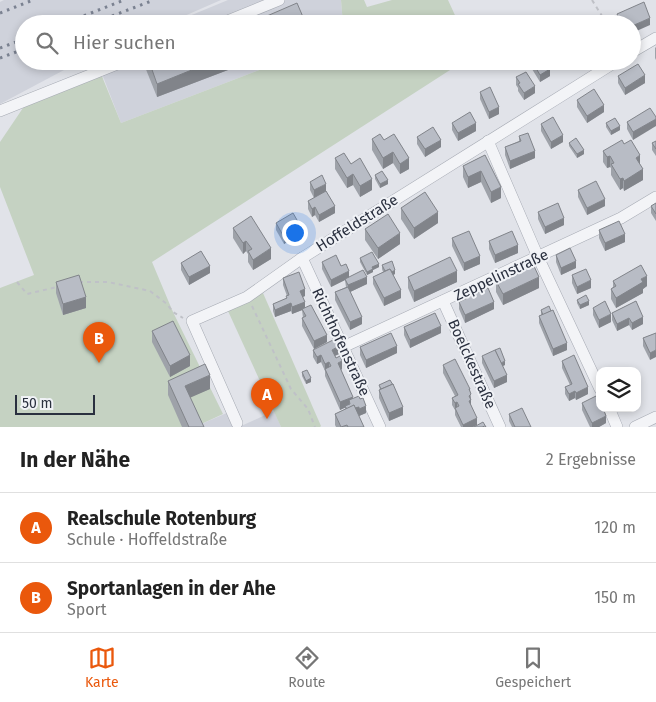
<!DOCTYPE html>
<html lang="de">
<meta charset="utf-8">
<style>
:root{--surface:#fff;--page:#f2f2f2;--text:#222;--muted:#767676;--line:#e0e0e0;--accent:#ea580c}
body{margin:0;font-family:"Fira Sans",sans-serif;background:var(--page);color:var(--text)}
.controls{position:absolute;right:15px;bottom:15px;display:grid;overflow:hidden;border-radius:10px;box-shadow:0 2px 8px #0003}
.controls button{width:45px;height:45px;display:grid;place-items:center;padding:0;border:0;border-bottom:1px solid var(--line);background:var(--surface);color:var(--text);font:25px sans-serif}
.scale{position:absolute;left:15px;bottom:12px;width:80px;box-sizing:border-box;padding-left:5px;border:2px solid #2a303f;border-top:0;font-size:14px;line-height:18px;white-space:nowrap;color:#2a303f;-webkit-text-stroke:4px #f0f2f6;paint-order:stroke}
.you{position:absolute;left:294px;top:232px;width:18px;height:18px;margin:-12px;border:4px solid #fff;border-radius:50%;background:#1a73e8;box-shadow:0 0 0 8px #1a73e833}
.badge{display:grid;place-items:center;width:32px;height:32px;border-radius:50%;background:var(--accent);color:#fff;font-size:16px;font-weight:700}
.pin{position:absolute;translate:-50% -41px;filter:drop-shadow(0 1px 2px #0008)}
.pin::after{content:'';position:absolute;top:26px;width:18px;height:15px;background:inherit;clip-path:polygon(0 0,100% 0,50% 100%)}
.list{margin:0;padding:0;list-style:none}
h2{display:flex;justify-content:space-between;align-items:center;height:65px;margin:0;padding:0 20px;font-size:21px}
h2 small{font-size:16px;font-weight:400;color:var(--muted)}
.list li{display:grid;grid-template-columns:32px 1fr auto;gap:15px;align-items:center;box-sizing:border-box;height:70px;padding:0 20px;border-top:1px solid var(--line)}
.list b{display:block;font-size:19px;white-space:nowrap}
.list p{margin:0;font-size:16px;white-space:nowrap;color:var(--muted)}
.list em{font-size:16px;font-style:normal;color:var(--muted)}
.icon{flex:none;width:28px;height:28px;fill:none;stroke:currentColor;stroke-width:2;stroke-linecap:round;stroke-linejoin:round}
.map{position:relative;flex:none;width:656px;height:427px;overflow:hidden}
.search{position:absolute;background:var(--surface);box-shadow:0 2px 8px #0003;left:15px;right:15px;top:15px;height:55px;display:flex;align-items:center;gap:12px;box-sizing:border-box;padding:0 18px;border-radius:28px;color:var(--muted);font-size:19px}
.sheet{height:205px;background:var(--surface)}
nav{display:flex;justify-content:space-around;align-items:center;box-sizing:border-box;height:70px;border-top:1px solid var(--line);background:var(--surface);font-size:14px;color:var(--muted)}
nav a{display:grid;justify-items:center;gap:2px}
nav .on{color:var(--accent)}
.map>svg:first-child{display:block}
.built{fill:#cfd2db}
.green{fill:#c5d2c2}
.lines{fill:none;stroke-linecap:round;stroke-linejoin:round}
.minor-casing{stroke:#a6aab3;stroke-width:12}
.path{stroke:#bfc1c7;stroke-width:2;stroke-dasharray:4 4;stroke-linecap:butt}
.minor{stroke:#f3f4f7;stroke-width:11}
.rail{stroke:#7b8291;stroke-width:3;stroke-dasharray:2.5 5;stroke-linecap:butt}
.wall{fill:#9ea2a9}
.shaded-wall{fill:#81848a}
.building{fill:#b8bcc5;stroke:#81848a}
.labels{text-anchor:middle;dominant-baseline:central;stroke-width:4;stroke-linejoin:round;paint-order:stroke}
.street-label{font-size:15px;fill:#2a303f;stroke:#f0f2f6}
</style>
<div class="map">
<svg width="656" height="427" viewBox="0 0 656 427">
<rect width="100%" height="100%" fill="#e1e3e9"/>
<!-- built -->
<g class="built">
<polygon points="4,0 221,0 166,24 24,24 24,61 81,61 0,104 0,2"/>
<polygon points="228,0 341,0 343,24 170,24"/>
<polygon points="97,61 283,61 121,123"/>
<polygon points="274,411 281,427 239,427"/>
<polygon points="229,412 236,427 197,427 197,426"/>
</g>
<!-- green -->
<g class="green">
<polygon points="341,0 364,0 367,7 392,0 448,0 459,24 343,24"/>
<polygon points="283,61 464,61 152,262 173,312 223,414 197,426 197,427 0,427 0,288 34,275 0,187 0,142 25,105 101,74 121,123"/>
<polygon points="263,293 321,426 320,427 281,427 228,311"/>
</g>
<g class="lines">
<!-- minor casing -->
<g class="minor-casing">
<g id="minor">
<polyline points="220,24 279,0"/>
<polyline points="632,52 656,38"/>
<polyline points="0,111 125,61"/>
<polyline points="488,141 538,257 600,389"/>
<polyline points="302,258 380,427"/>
<polyline points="443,301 500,427"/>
<polyline points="343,347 621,218 656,197"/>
<polyline points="609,408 617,427"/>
<polyline points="237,423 192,321 247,297 302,258 617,61"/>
<polyline points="635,427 656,417"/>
</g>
</g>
<!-- path -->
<g class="path">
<polyline points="592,0 607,24"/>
<polyline points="17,282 27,294 57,287"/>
<polyline points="79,282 108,282 150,291 167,304 173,312 183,318"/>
<polyline points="252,306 291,389 308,409 315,427"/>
</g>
<!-- minor -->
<use href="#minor" class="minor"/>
<!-- rail -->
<g class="rail">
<polyline points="0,13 33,0"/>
<polyline points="63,24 124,0"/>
<polyline points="91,24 154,0"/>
<polyline points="0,48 24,39"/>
<polyline points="0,58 24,49"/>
</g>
</g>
<!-- wall -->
<g class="wall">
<polygon points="617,14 650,25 618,24 617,22"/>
<polygon points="656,47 656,60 655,58 655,48"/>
<polygon points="145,61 249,61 249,62 157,97 145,67"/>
<polygon points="520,61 546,61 550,76 540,82 532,69 532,64 530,62 523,66"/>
<polygon points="562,61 577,61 577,62 567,69"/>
<polygon points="618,76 645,83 625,95 618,83"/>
<polygon points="516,77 535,93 524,100 518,91 518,88 516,85"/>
<polygon points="480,92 499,114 489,119 480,99"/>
<polygon points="577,100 604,112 587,123 577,107"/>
<polygon points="656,117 633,140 627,129 627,122"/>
<polygon points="452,123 476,131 458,141 452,130"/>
<polygon points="606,123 620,130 611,135 606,127"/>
<polygon points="541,124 563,142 551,149 541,131"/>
<polygon points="519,136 535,158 510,169 505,155 505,147 519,141"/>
<polygon points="417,137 441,147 425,157 417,144"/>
<polygon points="372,139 384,140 409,169 400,174 393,163 383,169 372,150"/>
<polygon points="656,141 656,156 652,150 652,143"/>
<polygon points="569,143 584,154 577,158 569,146"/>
<polygon points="624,144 640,164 643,180 624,191 623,188 620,190 611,175 611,168 610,167 607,168 603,162 603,151"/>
<polygon points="485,155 501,198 491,203 481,182 468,188 463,177 463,166"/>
<polygon points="335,158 351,164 372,190 360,197 353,185 347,188 335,169"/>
<polygon points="375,175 388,184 380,188 375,179"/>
<polygon points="310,182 326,191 335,213 319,222 315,215 312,217 308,209 308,201 314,198 310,190"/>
<polygon points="578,190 605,206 587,215 578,197"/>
<polygon points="656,203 656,221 651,213 651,206"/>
<polygon points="401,208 438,223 414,239 401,219"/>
<polygon points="538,212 564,225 545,234 538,219"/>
<polygon points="276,223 301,234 284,244 276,230"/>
<polygon points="233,228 271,259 253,270 248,262 248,254 246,251 243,254 233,238"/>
<polygon points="365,229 400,244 378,259 365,240"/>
<polygon points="599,230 625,242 605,251 599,238"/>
<polygon points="452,238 480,264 464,271 452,246"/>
<polygon points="489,241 518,253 495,263 489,249"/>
<polygon points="556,255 576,268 561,275 556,262"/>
<polygon points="360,258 379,267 373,270 373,272 367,275 360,262"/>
<polygon points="322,262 341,266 349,277 367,284 350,292 362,324 350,330 335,300 335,292 346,287 345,280 331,287 322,269"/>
<polygon points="181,263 210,273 189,285 181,270"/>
<polygon points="382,265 395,274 393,275 401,298 384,306 373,284 373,277 383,272 382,269"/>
<polygon points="572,275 591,288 577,294 572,283"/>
<polygon points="408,277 457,282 414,302 408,288"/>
<polygon points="283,278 305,296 303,297 305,308 327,342 314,349 302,326 302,318 303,318 302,310 292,314 291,311 275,317 273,311 273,304 286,299 287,296 283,285"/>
<polygon points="496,281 539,288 503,305 496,292"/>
<polygon points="613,281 647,286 643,289 643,293 616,308 611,299 611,289 613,287"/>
<polygon points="56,282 86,308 63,315 56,293"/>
<polygon points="577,300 589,305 580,309 577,303"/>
<polygon points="636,301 643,324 632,330 629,325 617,331 612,320 612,313"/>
<polygon points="459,302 494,309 465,323 459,309"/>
<polygon points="593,308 611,322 599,328 593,315"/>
<polygon points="541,310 567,350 553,356 539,323 539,316 541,315"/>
<polygon points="404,327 441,333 410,348 404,335"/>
<polygon points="152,331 190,366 170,377 152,342"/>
<polygon points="656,333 650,360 643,346 643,338"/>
<polygon points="360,347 397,353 366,368 360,355"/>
<polygon points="313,350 339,354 335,356 342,369 341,370 353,399 366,413 359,416 358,415 364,427 336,427 335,425 335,414 345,409 345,407 340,410 325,376 325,371 321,362 317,364 313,357"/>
<polygon points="482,356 505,365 503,366 507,382 494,388 482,363"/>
<polygon points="562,361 588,394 576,400 575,398 569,401 565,394 565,387 570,385 562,368"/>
<polygon points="443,365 470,392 471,402 471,405 477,425 473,427 461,427 455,415 455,410 452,405 452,398 455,396 443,373"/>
<polygon points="302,372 311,382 306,384 302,376"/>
<polygon points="168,381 210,389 190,397 204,427 182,427 168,395"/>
<polygon points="379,385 403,415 389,421 379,398 379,390 380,390"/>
<polygon points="582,403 606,423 599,427 590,427 582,410"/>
<polygon points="509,414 531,427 512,427 509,421"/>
</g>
<!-- shaded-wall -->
<g class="shaded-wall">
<polygon points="650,18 650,25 632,33 632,26"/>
<polygon points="214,61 249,62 157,97 157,84"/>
<polygon points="523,61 530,61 530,62 523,66"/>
<polygon points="567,61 577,61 577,62 567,69"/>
<polygon points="550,69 550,76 540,82 540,75"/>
<polygon points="645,75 645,83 625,95 625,88"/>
<polygon points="535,86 535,93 524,100 524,93"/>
<polygon points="604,105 604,112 587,123 587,116"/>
<polygon points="499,107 499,114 489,119 489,112"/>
<polygon points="656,119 656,126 633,140 633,132"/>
<polygon points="476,123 476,131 458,141 458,133"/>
<polygon points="620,126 620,130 611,135 611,131"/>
<polygon points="563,135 563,142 551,149 551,142"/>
<polygon points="441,140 441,147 425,157 425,149"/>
<polygon points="584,150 584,154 577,158 577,154"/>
<polygon points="535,151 535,158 510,169 510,161"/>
<polygon points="393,152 393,163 383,169 383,158"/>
<polygon points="640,155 640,166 636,158"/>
<polygon points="610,156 610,167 607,168 607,157"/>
<polygon points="409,158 409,169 400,174 400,164"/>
<polygon points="643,169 643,180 624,191 624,181"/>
<polygon points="481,171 481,182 468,188 468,177"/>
<polygon points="353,174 353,185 347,188 347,178"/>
<polygon points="623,178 623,188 620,190 620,179"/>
<polygon points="372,179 372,190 360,197 360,186"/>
<polygon points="388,180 388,184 380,188 380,184"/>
<polygon points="326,184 326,191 314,198 314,190"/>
<polygon points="501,187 501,198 491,203 491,192"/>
<polygon points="605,199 605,206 587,215 587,208"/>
<polygon points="335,206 335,213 319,222 319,215"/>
<polygon points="315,207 315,215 312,217 312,209"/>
<polygon points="438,212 438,223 414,239 414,228"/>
<polygon points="564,218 564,225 545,234 545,227"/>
<polygon points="301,227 301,234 284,244 284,237"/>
<polygon points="400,233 400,244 378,259 378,248"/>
<polygon points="625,234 625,242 605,251 605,243"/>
<polygon points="246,241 246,251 243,254 243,243"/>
<polygon points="518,245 518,253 495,263 495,255"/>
<polygon points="271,248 271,259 253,270 253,260"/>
<polygon points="480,256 480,264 464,271 464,263"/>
<polygon points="576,261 576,268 561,275 561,268"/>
<polygon points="379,264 379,267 373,270 373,272 367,275 367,272 372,267"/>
<polygon points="210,266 210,273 189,285 189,277"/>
<polygon points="395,270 395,274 386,278 386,274"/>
<polygon points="349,271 349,278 331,287 331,280"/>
<polygon points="457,271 457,282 414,302 414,291"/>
<polygon points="647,276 647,286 643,289 643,293 616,308 616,298 641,279"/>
<polygon points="367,277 367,284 348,293 348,285"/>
<polygon points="539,277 539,288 503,305 503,294"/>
<polygon points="591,280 591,288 577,294 577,287"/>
<polygon points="305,289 305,296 300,298 300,291"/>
<polygon points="401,290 401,298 384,306 384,298"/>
<polygon points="86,297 86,308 63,315 63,304"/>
<polygon points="589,301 589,305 580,309 580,305"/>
<polygon points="305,302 305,309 292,314 292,307"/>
<polygon points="494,302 494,309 465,323 465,315"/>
<polygon points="291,303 291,311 275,317 275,310"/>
<polygon points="611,314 611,322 599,328 599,320"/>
<polygon points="362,317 362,324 350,330 350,322"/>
<polygon points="643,317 643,324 632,330 632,323"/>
<polygon points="629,318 629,325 617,331 617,324"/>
<polygon points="441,326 441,333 410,348 410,340"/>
<polygon points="327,335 327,342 314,349 314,341"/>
<polygon points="567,343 567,350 553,356 553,349"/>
<polygon points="339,346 339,354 332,357 332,350"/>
<polygon points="397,346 397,353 366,368 366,360"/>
<polygon points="656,350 656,357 650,360 650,353"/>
<polygon points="190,355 190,366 170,377 170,366"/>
<polygon points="321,355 321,362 317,364 317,357"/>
<polygon points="342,361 342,369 338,371 338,363"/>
<polygon points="505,361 505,365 500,367 500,364"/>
<polygon points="329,362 329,369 325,369 325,371 325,364"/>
<polygon points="210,375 210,389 185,400 185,386"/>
<polygon points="507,375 507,382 494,388 494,381"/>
<polygon points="311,378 311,382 306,384 306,381"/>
<polygon points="588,387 588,394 576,400 576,393"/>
<polygon points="469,389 470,389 471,402 471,407 469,408"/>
<polygon points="575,391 575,398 569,401 569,394"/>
<polygon points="353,397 353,404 350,404 349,400 349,406 340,410 340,402"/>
<polygon points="457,402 457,409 455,408 455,403"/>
<polygon points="366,406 366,413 359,416 359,409"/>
<polygon points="359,407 359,414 348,419 348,412"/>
<polygon points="403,407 403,415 389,421 389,413"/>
<polygon points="606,416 606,423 599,427 592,427 592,423"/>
<polygon points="477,418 477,425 473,427 463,427 463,425"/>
</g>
<!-- building -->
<g class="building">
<polygon points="644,2 650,18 632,26 632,24 621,24 617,14"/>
<polygon points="297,3 306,24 262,24 260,19"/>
<polygon points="149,61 214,61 157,84"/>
<polygon points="532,61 546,61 550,69 540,75"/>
<polygon points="638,64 645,75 625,88 618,76"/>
<polygon points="526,72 535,86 524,93 518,84 520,83 516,77"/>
<polygon points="490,87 499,107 489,112 480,92"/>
<polygon points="594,89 604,105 587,116 577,100"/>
<polygon points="650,108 656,117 656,119 633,132 627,122"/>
<polygon points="470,112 476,123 458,133 452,123"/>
<polygon points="553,117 563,135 551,142 541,124"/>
<polygon points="615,118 620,126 611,131 606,123"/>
<polygon points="433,127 441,140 425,149 417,137"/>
<polygon points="528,133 535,151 510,161 505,147 521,141 519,136"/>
<polygon points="380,134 384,140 394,134 409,158 400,164 393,152 383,158 372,139"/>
<polygon points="576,138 584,150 577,154 569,143"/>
<polygon points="622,140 624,144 631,140 640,155 636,158 643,169 624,181 623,178 620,179 611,164 614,163 610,156 607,157 603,151"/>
<polygon points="656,141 656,149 652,143"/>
<polygon points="344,153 351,164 360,158 372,179 360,186 353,174 347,178 335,158"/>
<polygon points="485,155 501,187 491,192 481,171 468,177 463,166"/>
<polygon points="382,171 388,180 380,184 375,175"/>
<polygon points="322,175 326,184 314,190 310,182"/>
<polygon points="596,181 605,199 587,208 578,190"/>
<polygon points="326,191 335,206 319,215 315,207 312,209 308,201"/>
<polygon points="425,192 438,212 414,228 401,208"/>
<polygon points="558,203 564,218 545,227 538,212"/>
<polygon points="656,203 656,214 651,206"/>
<polygon points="293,213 301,227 284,237 276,223"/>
<polygon points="388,214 400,233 378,248 365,229"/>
<polygon points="251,216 271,248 253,260 248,251 252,249 246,241 243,243 233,228"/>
<polygon points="619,221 625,234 605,243 599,230"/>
<polygon points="469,231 480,256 464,263 452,238"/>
<polygon points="512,231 518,245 495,255 489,241"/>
<polygon points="570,248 576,261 561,268 556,255"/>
<polygon points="201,251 210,266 189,277 181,263"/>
<polygon points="372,252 379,264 372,267 373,269 367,272 360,258"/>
<polygon points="336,255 341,266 346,264 349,271 331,280 322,262"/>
<polygon points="450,257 457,271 414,291 408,277"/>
<polygon points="392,261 395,270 392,272 390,269 385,271 382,265"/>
<polygon points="533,264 539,277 503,294 496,281"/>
<polygon points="641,265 647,276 641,279 643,282 616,298 611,289 616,286 613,281"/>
<polygon points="390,269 401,290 384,298 373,277"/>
<polygon points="586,269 591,280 577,287 572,275"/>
<polygon points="363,270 367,277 348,285 345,279"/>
<polygon points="299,272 305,289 300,291 305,302 292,307 291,303 275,310 273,304 287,298 286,296 289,295 283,278"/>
<polygon points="79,275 86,297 63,304 56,282"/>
<polygon points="348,287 362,317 350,322 335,292"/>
<polygon points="488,288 494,302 465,315 459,302"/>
<polygon points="586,295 589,301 580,305 577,300"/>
<polygon points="605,301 611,314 599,320 593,308"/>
<polygon points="636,301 643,317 632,323 629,318 617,324 612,313"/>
<polygon points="311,305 327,335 314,341 302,318 306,316 302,309"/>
<polygon points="549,306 551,311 543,315 541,310"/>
<polygon points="553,310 567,343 553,349 539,316"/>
<polygon points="435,313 441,326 410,340 404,327"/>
<polygon points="173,321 190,355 170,366 152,331"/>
<polygon points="391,333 397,346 366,360 360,347"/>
<polygon points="656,333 656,350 650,353 643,338"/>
<polygon points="335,339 339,346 332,350 336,358 340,356 342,361 338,363 353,397 340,402 325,369 331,366 329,362 325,364 321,355 317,357 313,350"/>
<polygon points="500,348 505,361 501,363 495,350"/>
<polygon points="495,350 507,375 494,381 482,356"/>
<polygon points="574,355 588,387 576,393 575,391 569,394 565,387 572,384 562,361"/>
<polygon points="455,359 470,389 469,389 471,394 469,396 471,400 469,401 477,418 463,425 455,408 459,406 457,402 455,403 452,398 458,395 443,365"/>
<polygon points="205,364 210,375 185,386 204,427 188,427 189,427 168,381"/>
<polygon points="307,370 311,378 306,381 302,372"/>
<polygon points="390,380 393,385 393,384 381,389 379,385"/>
<polygon points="393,384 403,407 389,413 379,390"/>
<polygon points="359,396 360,399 363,398 366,406 359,409 359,407 355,408 354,405 347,409 345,406 350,404 349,400"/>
<polygon points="596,396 600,403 600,408 603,408 606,416 592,423 582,403"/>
<polygon points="354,405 364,427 348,427 347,425 341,427 335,414"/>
<polygon points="522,408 531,427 515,427 509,414"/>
<polygon points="483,422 486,427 485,426 482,427 474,427"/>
</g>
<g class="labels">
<!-- street labels -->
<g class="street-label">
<text transform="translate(357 223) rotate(-32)">Hoffeldstraße</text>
<text transform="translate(501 275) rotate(-25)">Zeppelinstraße</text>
<text transform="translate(341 342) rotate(65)">Richthofenstraße</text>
<text transform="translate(472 364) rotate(66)">Boelckestraße</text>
</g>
</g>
</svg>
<div class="controls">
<button><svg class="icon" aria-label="layers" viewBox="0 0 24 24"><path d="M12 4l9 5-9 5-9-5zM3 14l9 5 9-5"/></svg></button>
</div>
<div class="scale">50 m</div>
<div class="you"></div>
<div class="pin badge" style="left:267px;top:419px">A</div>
<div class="pin badge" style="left:99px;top:363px">B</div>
<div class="search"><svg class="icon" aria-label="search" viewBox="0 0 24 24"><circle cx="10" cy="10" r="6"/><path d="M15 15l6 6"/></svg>Hier suchen</div>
</div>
<section class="sheet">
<h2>In der Nähe<small>2 Ergebnisse</small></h2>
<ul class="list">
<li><span class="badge">A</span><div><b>Realschule Rotenburg</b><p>Schule · Hoffeldstraße</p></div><em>120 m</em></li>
<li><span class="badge">B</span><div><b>Sportanlagen in der Ahe</b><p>Sport</p></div><em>150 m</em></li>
</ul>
</section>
<nav>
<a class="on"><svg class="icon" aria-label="map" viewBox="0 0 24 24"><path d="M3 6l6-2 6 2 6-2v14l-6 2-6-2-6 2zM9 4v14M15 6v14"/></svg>Karte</a>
<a><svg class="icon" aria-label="directions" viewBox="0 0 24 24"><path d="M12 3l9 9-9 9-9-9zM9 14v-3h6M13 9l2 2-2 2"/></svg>Route</a>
<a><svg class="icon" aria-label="saved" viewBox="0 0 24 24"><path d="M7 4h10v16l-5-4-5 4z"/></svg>Gespeichert</a>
</nav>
